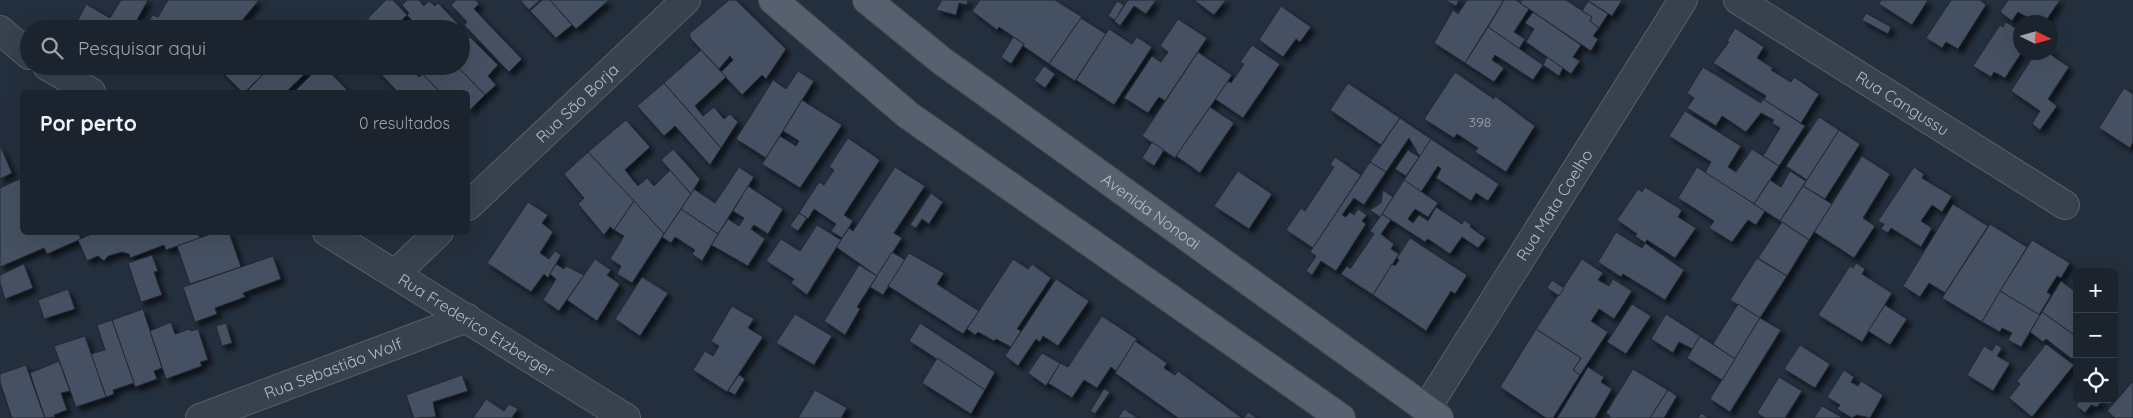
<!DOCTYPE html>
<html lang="pt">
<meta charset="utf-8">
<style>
:root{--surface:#1b232e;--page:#242b36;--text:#f1f3f6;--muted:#a0a4aa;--line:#39404a}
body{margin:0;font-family:Quicksand,sans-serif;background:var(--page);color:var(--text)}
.controls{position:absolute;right:15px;bottom:15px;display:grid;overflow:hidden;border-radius:8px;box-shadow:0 5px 20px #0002}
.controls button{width:45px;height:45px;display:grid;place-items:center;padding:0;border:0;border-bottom:1px solid var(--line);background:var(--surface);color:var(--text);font:25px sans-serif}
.compass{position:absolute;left:2013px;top:15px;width:45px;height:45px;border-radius:50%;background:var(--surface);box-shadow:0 5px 20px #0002;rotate:95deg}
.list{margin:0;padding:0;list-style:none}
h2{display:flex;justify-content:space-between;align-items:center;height:65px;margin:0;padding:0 20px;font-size:21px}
h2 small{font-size:16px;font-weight:400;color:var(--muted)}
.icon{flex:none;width:28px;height:28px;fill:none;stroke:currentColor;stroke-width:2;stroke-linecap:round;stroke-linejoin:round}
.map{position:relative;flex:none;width:2133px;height:418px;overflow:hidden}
.search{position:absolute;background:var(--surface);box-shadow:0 5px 20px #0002;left:20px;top:20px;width:450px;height:55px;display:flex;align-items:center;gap:12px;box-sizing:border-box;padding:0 18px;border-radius:28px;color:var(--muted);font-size:19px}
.panel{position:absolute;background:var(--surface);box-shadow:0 5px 20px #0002;left:20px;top:90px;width:450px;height:145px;border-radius:8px}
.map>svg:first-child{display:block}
.building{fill:#455162;stroke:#1f2835;filter:url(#shadow)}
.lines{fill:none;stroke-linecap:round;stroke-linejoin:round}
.street-casing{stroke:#565f6c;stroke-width:30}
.primary-casing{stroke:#414a57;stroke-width:30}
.street{stroke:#38414e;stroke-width:28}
.primary{stroke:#56606e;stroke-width:28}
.labels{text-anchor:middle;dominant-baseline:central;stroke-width:4;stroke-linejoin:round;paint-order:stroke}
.number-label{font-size:14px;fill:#98a1af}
.street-label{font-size:16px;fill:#b4bcc9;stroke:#1d2633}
</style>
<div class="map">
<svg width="2133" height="418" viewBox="0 0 2133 418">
<defs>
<filter id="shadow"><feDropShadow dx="4.5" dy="4.5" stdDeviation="2.5" flood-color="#0009"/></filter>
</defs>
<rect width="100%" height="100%" fill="#242f3e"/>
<!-- building -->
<g class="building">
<polygon points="121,0 148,0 132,29 125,29 112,22 108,29 89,29 77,22 86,4 110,18"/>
<polygon points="168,0 259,0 235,29 221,29 217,25 214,29 147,27 152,15 158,17"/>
<polygon points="386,0 393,0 407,15 393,29 379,29 368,18"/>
<polygon points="407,0 419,0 424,6 429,1 435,6 438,3 460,26 457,29 420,29 407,15 409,13 402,5"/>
<polygon points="456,0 476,0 479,4 474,9 522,59 509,72 464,25 467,22 451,5"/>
<polygon points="520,0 540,0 529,10"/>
<polygon points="542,0 550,0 572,25 556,38 530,11"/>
<polygon points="550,0 609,0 576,29"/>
<polygon points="729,0 736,0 786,49 766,79 762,75 742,95 721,72 733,60 730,56 719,69 691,39 689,34"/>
<polygon points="942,0 968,0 967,5 959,3 956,15 936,10"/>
<polygon points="980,0 1055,0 1082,17 1049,64 1023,46 1024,44 999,27 997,30 972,11"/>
<polygon points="1128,0 1156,0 1146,14 1134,6 1120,26 1114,21"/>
<polygon points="1196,0 1226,0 1214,15 1195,1"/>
<polygon points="1445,0 1459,0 1456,6"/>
<polygon points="1467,0 1504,0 1465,63 1434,43 1453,10 1458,14"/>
<polygon points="1504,0 1516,0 1529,9 1514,32 1525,39 1519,49 1488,27"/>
<polygon points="1522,0 1566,0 1592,17 1590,21 1599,28 1593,36 1598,39 1591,51 1520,3"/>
<polygon points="1587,0 1622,0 1612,16"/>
<polygon points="1881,0 1928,0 1912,25 1879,4"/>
<polygon points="1951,0 1980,0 1986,5 1958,49 1946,42 1942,48 1926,38"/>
<polygon points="2008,0 2060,0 2045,22 2035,22 2018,12 2012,21 2000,12"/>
<polygon points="1117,1 1124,5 1115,20 1108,16"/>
<polygon points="1588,1 1608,14 1599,28 1590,21 1592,17 1582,11"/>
<polygon points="1281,6 1311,27 1300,42 1296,39 1283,57 1259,40"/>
<polygon points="1533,12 1581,45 1573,57 1580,61 1571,74 1526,42 1534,29 1525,23"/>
<polygon points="1866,13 1891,27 1888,34 1862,20"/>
<polygon points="368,18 379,29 358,29"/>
<polygon points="1081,18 1106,34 1075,81 1049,64"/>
<polygon points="1178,19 1207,38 1165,101 1159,97 1148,113 1124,98 1152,56 1161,62 1168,52 1160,46"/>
<polygon points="2006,22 2017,29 2014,34 2020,39 2022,52 2005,78 1994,72 1991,77 1973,66 2000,25 2003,27"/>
<polygon points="1488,27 1543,65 1533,80 1495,55 1492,60 1504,68 1494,82 1465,63"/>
<polygon points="1735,28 1764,47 1757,58 1773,68 1771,70 1791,82 1794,77 1819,94 1801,123 1764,100 1766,96 1713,63 1729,42 1727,41"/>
<polygon points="1109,29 1132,44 1137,37 1152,47 1114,105 1076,80"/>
<polygon points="470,37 498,65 488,76 496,85 485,95 457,66 461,66 461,40 464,43"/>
<polygon points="1013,37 1024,44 1011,64 1001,57"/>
<polygon points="1252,45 1280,64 1243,118 1215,99 1228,81 1231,83 1244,64 1240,62"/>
<polygon points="2050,47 2054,49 2050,54 2069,67 2048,99 2057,106 2040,130 2032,124 2040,111 2011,91 2036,52 2050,52"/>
<polygon points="701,50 726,77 695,106 703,116 714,107 724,119 730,114 738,122 721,148 664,83"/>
<polygon points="1198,52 1232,75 1175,158 1142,136"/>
<polygon points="1547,57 1563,68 1559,76 1543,65"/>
<polygon points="224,66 271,66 245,92 242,92 220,70"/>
<polygon points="271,66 313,66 286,92 251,92 248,90"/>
<polygon points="320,66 324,66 349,92 294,92"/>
<polygon points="373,66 409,66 419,77 423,74 440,92 398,92"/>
<polygon points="421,66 457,66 485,95 468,112 468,92 440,92 418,69"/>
<polygon points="1044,66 1055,74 1045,88 1034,80"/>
<polygon points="1703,67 1761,103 1763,99 1805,126 1779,166 1763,156 1780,128 1772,123 1774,120 1761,113 1746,132 1722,116 1716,126 1687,108 1694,98 1687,93"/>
<polygon points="798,71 814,81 766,158 736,139 773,80 786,89"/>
<polygon points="1455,72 1494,99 1495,96 1535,126 1506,172 1475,152 1478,148 1457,134 1454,138 1424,119"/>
<polygon points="664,83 721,148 710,165 675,126 664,136 637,106"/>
<polygon points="1348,83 1400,118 1381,145 1330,110"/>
<polygon points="2124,88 2133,94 2133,142 2130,148 2099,128"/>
<polygon points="802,100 842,125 800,188 762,164 780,136 796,146 799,141 783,131"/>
<polygon points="1210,107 1234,123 1200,173 1176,156"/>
<polygon points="1685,111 1741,146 1728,167 1736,172 1752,149 1779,166 1754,204 1705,173 1711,162 1669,136"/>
<polygon points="1819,117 1839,130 1807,180 1786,166"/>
<polygon points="1400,118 1431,139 1420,157 1409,138 1386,172 1370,162"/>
<polygon points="626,120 650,147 625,170 638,186 647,178 654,186 670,170 691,194 664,234 588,152"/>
<polygon points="1839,130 1860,144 1825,199 1803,186"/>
<polygon points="848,138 880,160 844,215 853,221 842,238 831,231 836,224 814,209 808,219 799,213 819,182 824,185 834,170 829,167"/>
<polygon points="1431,139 1499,184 1488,201 1476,193 1471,201 1436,178 1441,169 1438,166 1421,192 1404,180"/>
<polygon points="1152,142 1164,150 1154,166 1142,158"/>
<polygon points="0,145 12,173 0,179"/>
<polygon points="673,149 700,179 691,194 661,160"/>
<polygon points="1408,150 1419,157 1406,176 1395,169"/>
<polygon points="588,152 634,201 614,230 610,227 604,235 578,204 584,198 564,174"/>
<polygon points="1862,156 1890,174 1863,218 1875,226 1854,258 1814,232"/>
<polygon points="1335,157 1361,175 1313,248 1286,230 1301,208 1305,211 1334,167 1330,165"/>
<polygon points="1370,162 1386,172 1364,205 1354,198 1342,215 1346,217 1350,212 1354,215 1358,209 1367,215 1362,221 1366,224 1336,271 1321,261 1312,275 1306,271 1316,256 1310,252"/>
<polygon points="739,167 754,177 718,234 681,209 694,189 715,203"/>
<polygon points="895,167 925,186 894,233 902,238 877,276 836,247 849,228 853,231"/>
<polygon points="1697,167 1765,211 1756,225 1748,220 1732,242 1709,228 1714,221 1678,198"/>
<polygon points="1914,167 1924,174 1922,178 1952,196 1942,212 1932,205 1921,221 1932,228 1921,247 1891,228 1888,233 1881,229 1884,224 1878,221"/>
<polygon points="1238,171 1272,194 1249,229 1214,206"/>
<polygon points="1790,171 1806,181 1780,221 1754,204 1770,180 1781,187"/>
<polygon points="22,178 22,232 78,232 81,239 47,254 44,248 0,267 0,188"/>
<polygon points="1404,180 1438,203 1428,217 1415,209 1408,219 1413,223 1419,215 1428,221 1436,207 1462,224 1464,220 1471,225 1470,227 1486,238 1478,248 1462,237 1450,254 1428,239 1425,242 1382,214"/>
<polygon points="748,186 783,209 768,234 754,225 751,229 765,239 748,266 711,245 728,219 739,226 744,218 733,211"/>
<polygon points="1803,186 1832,204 1809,240 1780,221"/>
<polygon points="1645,187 1682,210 1678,217 1696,228 1675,258 1647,240 1645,243 1635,236 1637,234 1617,220 1638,189 1642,192"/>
<polygon points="1383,190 1393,197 1380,217 1370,210 1381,203"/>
<polygon points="931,193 943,202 929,224 922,219 916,228 910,225"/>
<polygon points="634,201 664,234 632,283 617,274 621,266 610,259 624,236 614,230"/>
<polygon points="528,202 548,215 542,223 553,232 540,253 549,259 555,251 561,255 548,278 544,274 531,292 487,263"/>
<polygon points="1953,204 1988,226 1945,293 1929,283 1920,297 1903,286"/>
<polygon points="681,209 718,234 702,261 692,254 695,250 675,237 671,243 662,237"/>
<polygon points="799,213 807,218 798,231 790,226"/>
<polygon points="1382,214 1391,220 1381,234 1394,244 1391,249 1399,254 1373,295 1341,274 1347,266 1350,269 1374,234 1370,231"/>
<polygon points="1782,222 1809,240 1787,276 1758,258"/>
<polygon points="1990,224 2027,247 1982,322 1942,298"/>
<polygon points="817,225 841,240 807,295 791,283 794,279 766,261 781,239 800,251"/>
<polygon points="96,232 197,232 200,238 166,250 164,245 130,258 129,254 122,252 108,256 104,261 98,256 87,261 78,240"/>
<polygon points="216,232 229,232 241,267 190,284 177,246"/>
<polygon points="1616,232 1642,248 1645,243 1684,270 1665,300 1623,274 1621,277 1598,262"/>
<polygon points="1410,238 1467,275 1455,294 1451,291 1426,331 1373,295 1392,264 1395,266 1399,260 1397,258"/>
<polygon points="2032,240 2070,263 2061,278 2057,276 2047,292 2051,295 2039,315 2000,291"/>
<polygon points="892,252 905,260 883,295 870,287"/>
<polygon points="909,253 944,273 937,284 979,311 963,334 888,286"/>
<polygon points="152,255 158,271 154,272 162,295 141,302 128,263"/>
<polygon points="273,256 281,279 243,293 245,297 215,308 217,314 195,322 183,287"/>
<polygon points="1757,258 1787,276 1760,318 1730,300"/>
<polygon points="595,259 611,270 607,275 620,284 597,321 567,300"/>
<polygon points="1013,259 1028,269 1032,264 1051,278 1017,329 1021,331 1011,347 996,339 994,341 978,332 975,335 967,329"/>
<polygon points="1582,259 1603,273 1598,280 1609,286 1613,279 1632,291 1614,319 1599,309 1591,321 1608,332 1580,375 1573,370 1581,358 1536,329"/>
<polygon points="1856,263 1865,269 1862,274 1892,293 1862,342 1818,315 1850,266 1853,268"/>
<polygon points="24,264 33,288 5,299 0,283 0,275"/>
<polygon points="556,264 564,269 566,266 584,275 559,311 543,300 556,279 550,274"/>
<polygon points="859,265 877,276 857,307 860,309 845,335 824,321"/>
<polygon points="642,277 668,293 640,336 615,319"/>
<polygon points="1056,279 1089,301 1058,346 1043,336 1040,342 1036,339 1018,366 1005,356"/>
<polygon points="1552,280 1564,288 1559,296 1547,288"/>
<polygon points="2061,281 2077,293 2077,337 2042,312"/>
<polygon points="68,289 75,309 44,319 38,300"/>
<polygon points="2000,291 2040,315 2021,347 2008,340 2012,333 2002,328 2000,332 1982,322"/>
<polygon points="1632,304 1651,316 1626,354 1607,342"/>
<polygon points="1738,304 1760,318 1735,359 1713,344"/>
<polygon points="1885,305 1907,319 1890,345 1868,331"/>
<polygon points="732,306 754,319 748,328 763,337 727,392 693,370 705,351 713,356 719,346 711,341"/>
<polygon points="143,309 162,368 154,371 157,379 135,387 112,320"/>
<polygon points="2042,312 2077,337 2077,352 2072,359 2046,339 2043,342 2030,332"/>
<polygon points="795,314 832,336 814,365 776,343"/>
<polygon points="1666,314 1700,336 1693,349 1679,342 1673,353 1651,339"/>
<polygon points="1102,316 1137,339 1116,371 1111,367 1097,388 1084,380 1072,398 1048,383 1060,363 1068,367"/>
<polygon points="1760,318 1781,330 1730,412 1710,399"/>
<polygon points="112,320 134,383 113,390 114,394 106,397 91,354 105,350 97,325"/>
<polygon points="171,322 175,334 190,329 191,331 198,329 208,360 200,362 202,366 166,379 150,331"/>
<polygon points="226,323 232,343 222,346 216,326"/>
<polygon points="920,323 995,372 985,390 909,341"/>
<polygon points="1536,329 1581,358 1573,370 1580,375 1553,418 1546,418 1500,387"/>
<polygon points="85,336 106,397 76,407 54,346"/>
<polygon points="1700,336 1735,359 1722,380 1687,358"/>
<polygon points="1135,341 1167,363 1164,368 1175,375 1178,371 1242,418 1178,418 1115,373"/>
<polygon points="1996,344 2002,348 1997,356 2010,363 1993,391 1967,375 1984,346 1992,351"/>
<polygon points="2046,344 2074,365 2032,417 2009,398 2020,384 2017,381"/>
<polygon points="1800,345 1830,364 1815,388 1784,369"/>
<polygon points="1042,353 1060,363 1046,386 1028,373"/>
<polygon points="937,358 985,390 971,414 922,383"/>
<polygon points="59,361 70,391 61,393 67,410 54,415 55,417 45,418 30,373"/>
<polygon points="26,365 43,413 45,418 12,418 0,382 0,374"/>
<polygon points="1588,367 1604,377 1601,382 1612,389 1595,418 1557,418"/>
<polygon points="1633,369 1668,390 1650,418 1609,418 1610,416 1606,413"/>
<polygon points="1844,370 1854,377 1851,382 1858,386 1861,381 1883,395 1870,418 1857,415 1852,418 1837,409 1840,405 1827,397"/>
<polygon points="462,375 468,391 433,402 436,417 414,418 406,395"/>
<polygon points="739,375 745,379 735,395 728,391"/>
<polygon points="1779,377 1802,391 1785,418 1765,418 1757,413"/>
<polygon points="2133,381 2133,418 2115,418 2107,411"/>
<polygon points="2077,384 2077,394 2072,390"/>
<polygon points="1104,389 1110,392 1095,414 1090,411"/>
<polygon points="815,390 847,408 841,418 798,418"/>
<polygon points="1668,390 1677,396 1664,418 1650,418"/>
<polygon points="486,399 504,411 509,404 518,409 512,417 514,418 473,418"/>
<polygon points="2081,399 2103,399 2097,407 2091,405 2085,413 2076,406"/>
<polygon points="1822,406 1841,417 1840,418 1814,418"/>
<polygon points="1124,409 1138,418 1118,418"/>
<polygon points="1248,412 1257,418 1244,418"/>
<polygon points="1701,413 1709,418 1698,418"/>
</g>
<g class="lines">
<!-- street casing -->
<g class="street-casing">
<g id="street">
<path id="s1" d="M 1738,0 L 2065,205"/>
<polyline points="0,30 29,55"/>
<polyline points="47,66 91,92"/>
<path id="s2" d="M 468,206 L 686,0"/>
<path id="s3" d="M 327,232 L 626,418"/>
<polyline points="396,273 439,232"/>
<path id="s4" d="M 1426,409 L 1683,0"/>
<path id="s5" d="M 200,418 L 467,318"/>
</g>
</g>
<!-- primary casing -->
<g class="primary-casing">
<g id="primary">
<polyline points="773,0 908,115 1341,418"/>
<path id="s6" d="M 867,0 L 942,61 L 1439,418"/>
</g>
</g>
<!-- street -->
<use href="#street" class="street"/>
<!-- primary -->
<use href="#primary" class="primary"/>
</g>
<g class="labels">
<!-- number labels -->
<g class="number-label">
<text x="1480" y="122">398</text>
</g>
<!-- street labels -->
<g class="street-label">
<text stroke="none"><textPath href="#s2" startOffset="150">Rua São Borja</textPath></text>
<text stroke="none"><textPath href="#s1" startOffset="194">Rua Cangussu</textPath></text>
<text stroke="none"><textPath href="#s4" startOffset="241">Rua Mata Coelho</textPath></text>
<text stroke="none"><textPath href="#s6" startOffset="354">Avenida Nonoai</textPath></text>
<text stroke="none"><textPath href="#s3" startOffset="176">Rua Frederico Etzberger</textPath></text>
<text stroke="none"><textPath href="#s5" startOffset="142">Rua Sebastião Wolf</textPath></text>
</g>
</g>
</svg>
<div class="controls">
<button>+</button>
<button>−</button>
<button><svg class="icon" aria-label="locate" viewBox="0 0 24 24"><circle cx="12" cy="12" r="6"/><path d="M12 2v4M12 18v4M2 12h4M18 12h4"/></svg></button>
</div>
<svg class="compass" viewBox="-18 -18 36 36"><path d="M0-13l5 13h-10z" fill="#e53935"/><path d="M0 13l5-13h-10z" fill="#a0a4aa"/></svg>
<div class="search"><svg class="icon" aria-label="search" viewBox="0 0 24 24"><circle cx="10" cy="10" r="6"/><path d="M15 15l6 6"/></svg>Pesquisar aqui</div>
<section class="panel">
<h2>Por perto<small>0 resultados</small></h2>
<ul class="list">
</ul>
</section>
</div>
